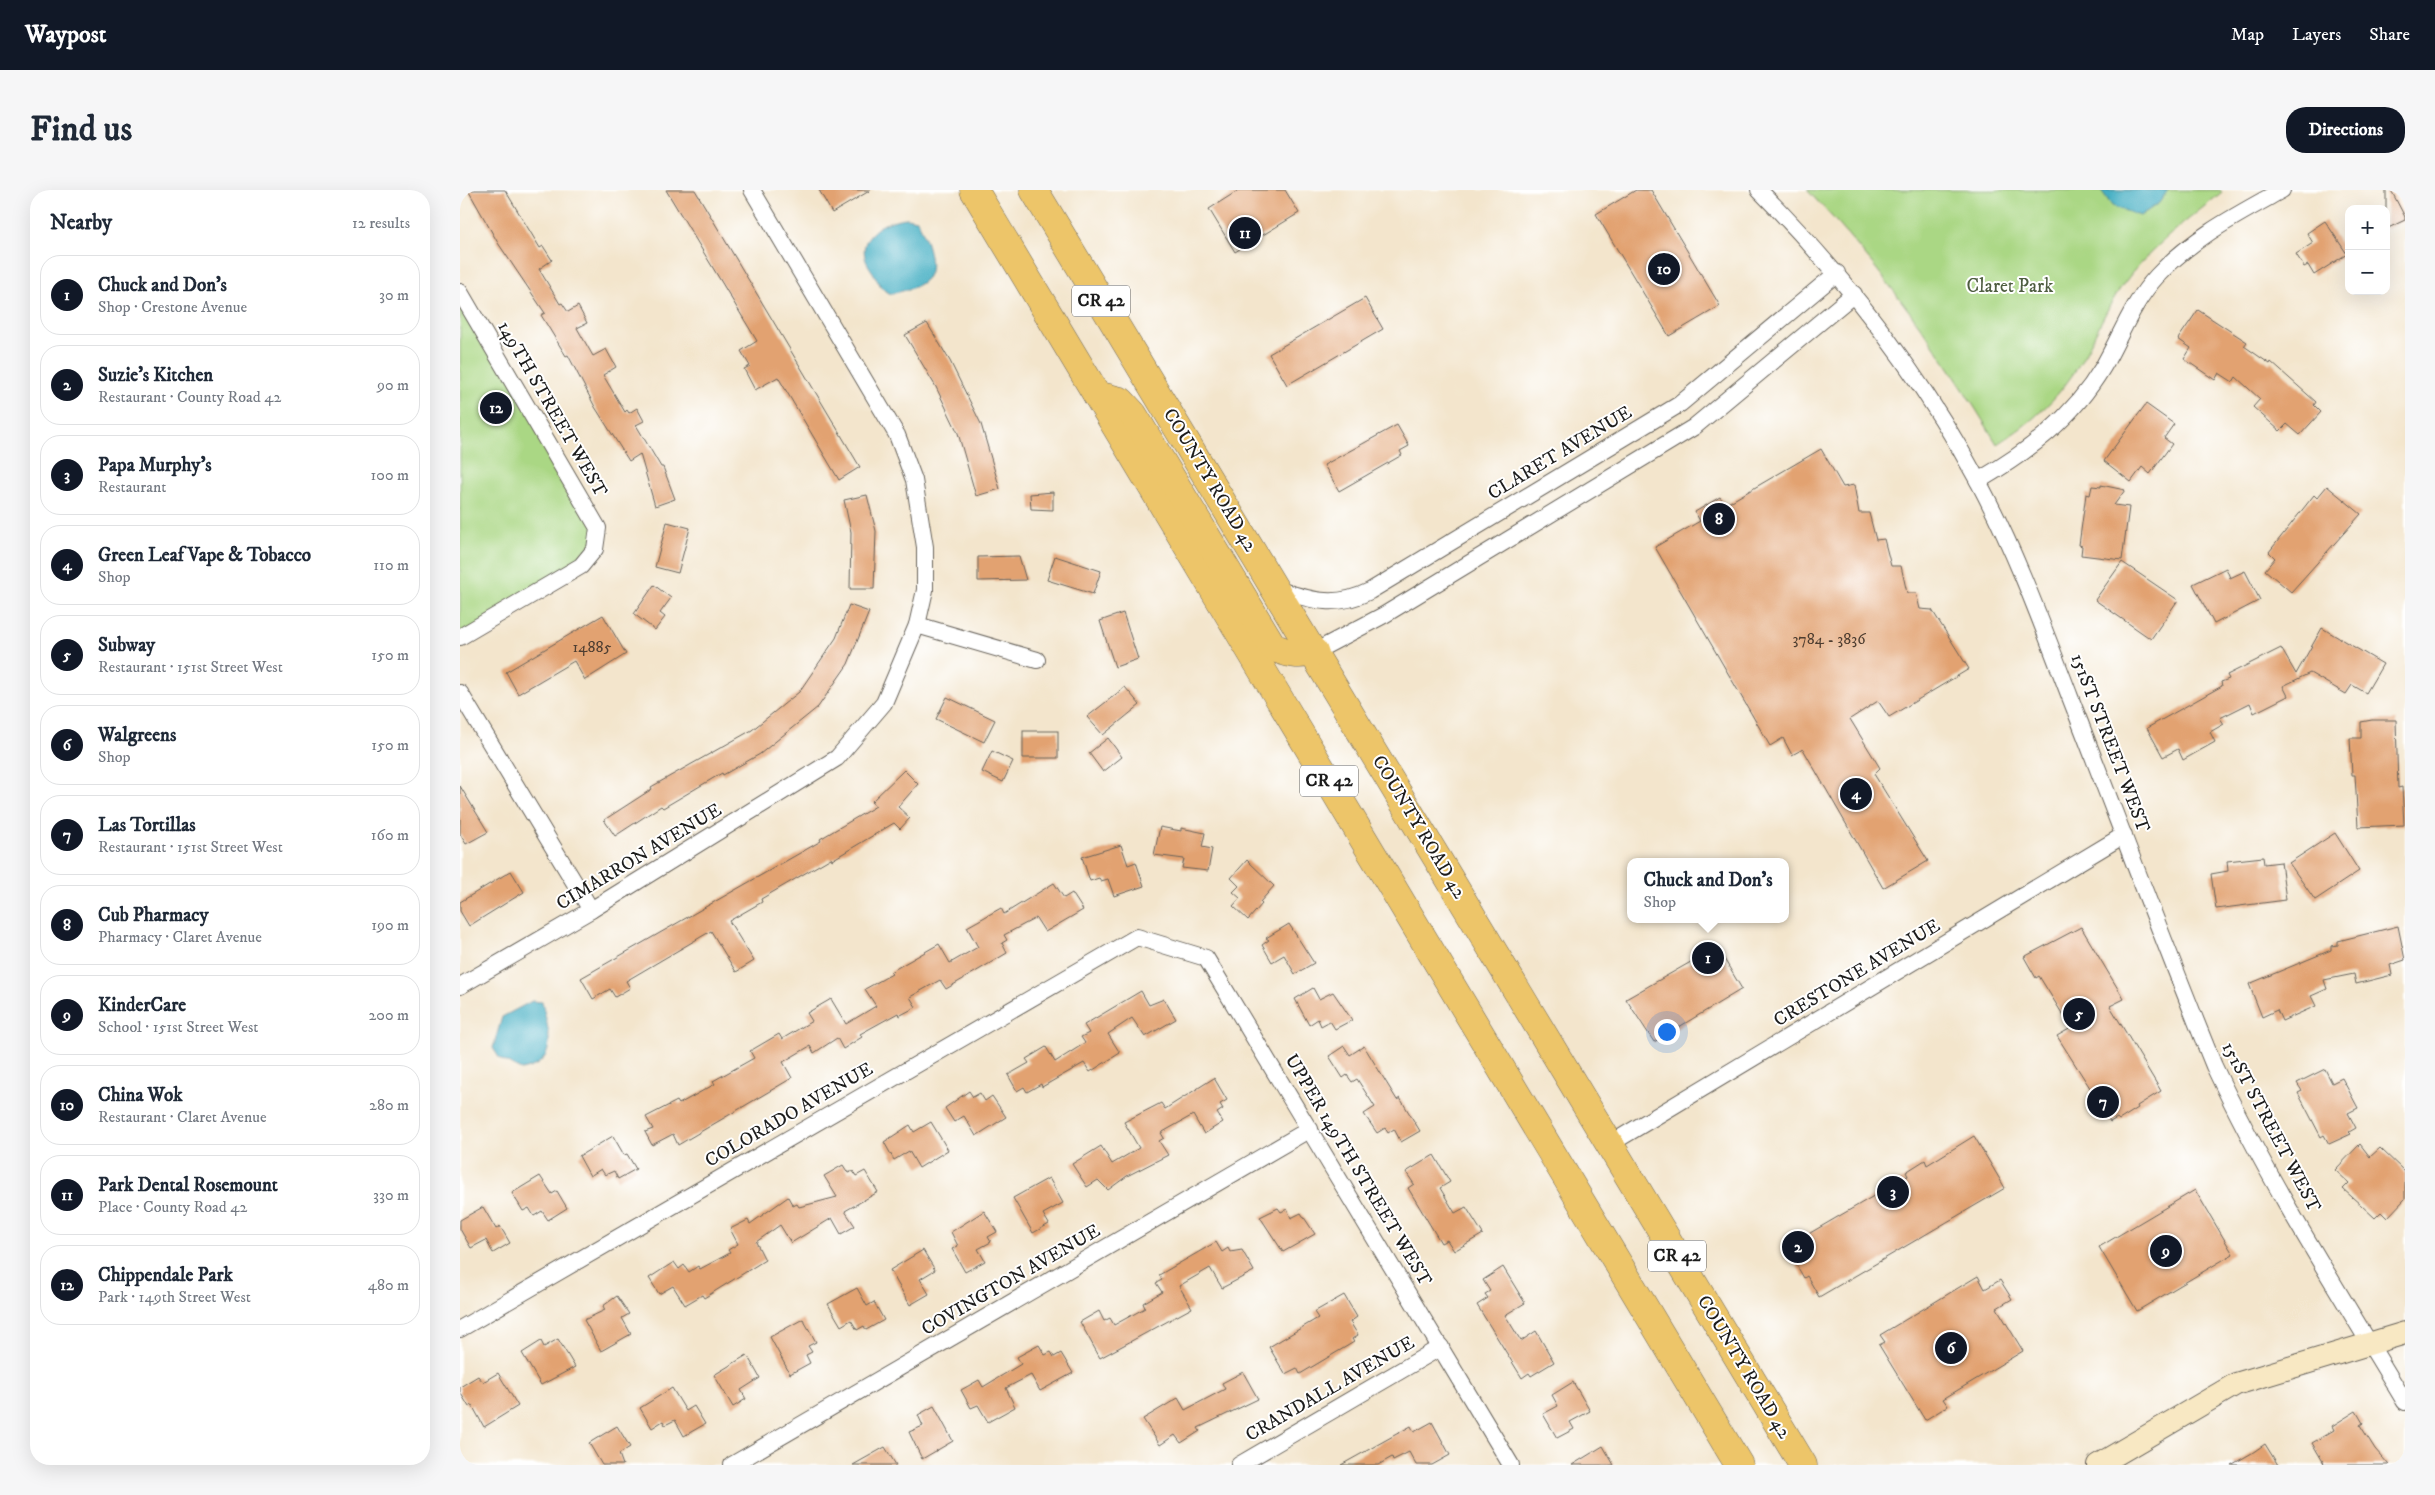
<!DOCTYPE html>
<meta charset="utf-8">
<style>
:root{--surface:#fff;--page:#f6f6f7;--text:#1f2937;--muted:#747a83;--line:#e0e1e3;--accent:#111827}
body{margin:0;font-family:"IM FELL DW Pica",serif;background:var(--page);color:var(--text)}
.controls{position:absolute;right:15px;top:15px;display:grid;overflow:hidden;border-radius:10px;box-shadow:0 5px 20px #0002}
.controls button{width:45px;height:45px;display:grid;place-items:center;padding:0;border:0;border-bottom:1px solid var(--line);background:var(--surface);color:var(--text);font:25px sans-serif}
.you{position:absolute;left:1206px;top:841px;width:18px;height:18px;margin:-12px;border:4px solid #fff;border-radius:50%;background:#1a73e8;box-shadow:0 0 0 8px #1a73e833}
.badge{display:grid;place-items:center;width:32px;height:32px;border-radius:50%;background:var(--accent);color:#fff;font-size:16px;font-weight:700}
.pin{position:absolute;translate:-50% -50%;border:2px solid #fff;box-shadow:0 1px 5px #0006}
.popup{position:absolute;left:1167px;top:668px;width:162px;height:65px;box-sizing:border-box;display:grid;place-content:center;border-radius:10px;background:var(--surface);filter:drop-shadow(0 1px 4px #0005);font-size:16px;white-space:nowrap;color:var(--muted)}
.popup b{font-size:19px;color:var(--text)}
.popup::after{content:'';position:absolute;left:50%;top:100%;margin-left:-10px;border:10px solid transparent;border-top-color:var(--surface)}
.list{margin:0;padding:0;list-style:none}
h2{display:flex;justify-content:space-between;align-items:center;height:65px;margin:0;padding:0 20px;font-size:21px}
h2 small{font-size:16px;font-weight:400;color:var(--muted)}
.list li{display:grid;grid-template-columns:32px 1fr auto;gap:15px;align-items:center;box-sizing:border-box;height:80px;margin:0 10px 10px;padding:0 10px;border:1px solid var(--line);border-radius:20px}
.list b{display:block;font-size:19px;white-space:nowrap}
.list p{margin:0;font-size:16px;white-space:nowrap;color:var(--muted)}
.list em{font-size:16px;font-style:normal;color:var(--muted)}
.map{position:relative;flex:none;width:1945px;height:1275px;overflow:hidden;border-radius:20px}
header{display:flex;align-items:center;gap:30px;box-sizing:border-box;height:70px;padding:0 25px;background:var(--accent);color:#fff}
header strong{font-size:24px}
nav{display:flex;gap:28px;margin-inline-start:auto;font-size:18px}
.intro{display:flex;align-items:center;justify-content:space-between;box-sizing:border-box;height:120px;padding:0 30px}
h1{margin:0;font-size:35px}
.button{padding:12px 22px;border-radius:20px;background:var(--accent);color:#fff;font-size:18px;font-weight:700}
main{display:flex;gap:30px;padding:0 30px}
aside{flex:1;background:var(--surface);border-radius:20px;box-shadow:0 5px 20px #0002}
.map>svg:first-child{display:block}
.green{fill:#aad784;stroke:#637a50}
.water{fill:#45afc3;stroke:#306670}
.building{fill:#e2a271}
.lines{fill:none;stroke-linecap:round;stroke-linejoin:round}
.street-casing{stroke:#67625a;stroke-width:18}
.secondary-casing{stroke:#67625a;stroke-width:24}
.highway-casing{stroke:#67625a;stroke-width:29}
.street{stroke:#fff;stroke-width:16}
.secondary{stroke:#f8e8c3;stroke-width:22}
.highway{stroke:#edc569;stroke-width:28}
.labels{text-anchor:middle;dominant-baseline:central;stroke-width:4;stroke-linejoin:round;paint-order:stroke}
.number-label{font-size:16px;fill:#4e3e31}
.shield{fill:#fff;stroke:#606060;stroke-width:1}
.shield-label{font-size:18px;font-weight:bold;fill:#1c1c1c}
.park-label{font-size:19px;fill:#4e5d40;stroke:#fff}
.street-label{font-size:19px;fill:#1c1c1c;stroke:#fff}
</style>
<header>
<strong>Waypost</strong>
<nav><a>Map</a><a>Layers</a><a>Share</a></nav>
</header>
<div class="intro"><h1>Find us</h1><a class="button">Directions</a></div>
<main>
<aside>
<h2>Nearby<small>12 results</small></h2>
<ul class="list">
<li><span class="badge">1</span><div><b>Chuck and Don's</b><p>Shop · Crestone Avenue</p></div><em>30 m</em></li>
<li><span class="badge">2</span><div><b>Suzie's Kitchen</b><p>Restaurant · County Road 42</p></div><em>90 m</em></li>
<li><span class="badge">3</span><div><b>Papa Murphy's</b><p>Restaurant</p></div><em>100 m</em></li>
<li><span class="badge">4</span><div><b>Green Leaf Vape &amp; Tobacco</b><p>Shop</p></div><em>110 m</em></li>
<li><span class="badge">5</span><div><b>Subway</b><p>Restaurant · 151st Street West</p></div><em>150 m</em></li>
<li><span class="badge">6</span><div><b>Walgreens</b><p>Shop</p></div><em>150 m</em></li>
<li><span class="badge">7</span><div><b>Las Tortillas</b><p>Restaurant · 151st Street West</p></div><em>160 m</em></li>
<li><span class="badge">8</span><div><b>Cub Pharmacy</b><p>Pharmacy · Claret Avenue</p></div><em>190 m</em></li>
<li><span class="badge">9</span><div><b>KinderCare</b><p>School · 151st Street West</p></div><em>200 m</em></li>
<li><span class="badge">10</span><div><b>China Wok</b><p>Restaurant · Claret Avenue</p></div><em>280 m</em></li>
<li><span class="badge">11</span><div><b>Park Dental Rosemount</b><p>Place · County Road 42</p></div><em>330 m</em></li>
<li><span class="badge">12</span><div><b>Chippendale Park</b><p>Park · 149th Street West</p></div><em>480 m</em></li>
</ul>
</aside>
<div class="map">
<svg width="1945" height="1275" viewBox="0 0 1945 1275">
<rect width="100%" height="100%" fill="#fff"/>
<filter id="ink" filterUnits="userSpaceOnUse"><feTurbulence type="fractalNoise" baseFrequency=".02" numOctaves="2"/><feDisplacementMap in="SourceGraphic" scale="10" xChannelSelector="R" yChannelSelector="G"/><feConvolveMatrix kernelMatrix="1 2 1 2 8 2 1 2 1" color-interpolation-filters="sRGB"/></filter>
<filter id="wash" filterUnits="userSpaceOnUse"><feTurbulence type="fractalNoise" baseFrequency=".0096" numOctaves="4" result="noise"/><feDisplacementMap in="SourceGraphic" scale="20" xChannelSelector="R" yChannelSelector="G"/><feGaussianBlur stdDeviation="1.12" result="paint"/><feColorMatrix in="noise" values="0 0 0 0 0 0 0 0 0 0 0 0 0 0 0 0 0 1.4 0 .05"/><feComposite in="paint" operator="in"/></filter>
<g filter="url(#wash)">
<rect width="100%" height="100%" fill="#f3e5cc"/>
<!-- green -->
<g class="green">
<path d="M 1347,0 L 1760,0 L 1762,2 C 1727,31 1688,59 1662,96 C 1645,120 1635,147 1620,173 C 1600,207 1571,234 1537,254 C 1483,163 1421,77 1347,0 Z"/>
<polygon points="0,99 143,338 138,359 0,451"/>
</g>
<!-- water -->
<g class="water">
<polygon points="1641,0 1708,0 1699,13 1680,26 1652,16"/>
<path d="M 447,28 L 457,30 C 464,42 478,77 466,89 C 458,98 442,101 431,104 C 421,99 419,94 414,84 C 411,79 406,73 405,67 C 399,43 428,29 447,28 Z"/>
<path d="M 72,811 L 82,812 C 89,842 100,873 61,880 L 40,869 L 33,858 L 42,827 Z"/>
</g>
<g id="blocks">
<!-- building -->
<g class="building">
<polygon points="8,0 45,0 80,58 83,56 92,70 79,79 100,114 102,113 108,122 118,116 127,133 117,138 133,166 146,159 156,177 143,185 165,222 167,220 169,223 177,218 184,231 176,235 201,277 203,277 215,309 195,316 180,264 169,271 135,217 108,165 106,166 81,125 85,123 38,53"/>
<polygon points="206,0 235,0 400,277 379,290 318,187 295,200 284,179 290,176 281,161 297,151"/>
<polygon points="359,0 411,0 372,23"/>
<polygon points="779,0 825,0 839,23 775,62 749,19"/>
<polygon points="1176,0 1191,0 1260,116 1209,146 1136,24"/>
<polygon points="1926,0 1931,0 1945,27 1945,30 1926,39"/>
<polygon points="1865,31 1887,64 1854,85 1848,75 1844,77 1836,64 1853,53 1847,43"/>
<polygon points="905,108 923,139 827,195 809,164"/>
<polygon points="1738,120 1787,152 1784,156 1810,174 1811,172 1856,212 1854,215 1861,222 1840,245 1827,234 1820,241 1793,217 1800,209 1776,187 1773,192 1759,183 1755,190 1724,169 1731,158 1718,149"/>
<polygon points="467,133 490,171 521,234 540,299 516,306 498,243 476,197 445,145"/>
<polygon points="1686,214 1714,234 1704,248 1712,254 1690,284 1682,277 1671,292 1644,271"/>
<polygon points="937,235 949,256 940,261 942,265 879,301 864,275"/>
<polygon points="1361,259 1383,297 1394,295 1399,323 1409,323 1416,350 1424,349 1431,376 1441,376 1447,403 1456,403 1460,419 1472,420 1509,479 1429,527 1418,511 1390,529 1420,578 1414,584 1468,671 1423,698 1343,559 1332,565 1323,548 1310,556 1195,357 1240,331 1235,322 1260,307 1265,315"/>
<polygon points="1641,295 1665,300 1654,315 1669,317 1662,370 1621,365 1622,356 1619,355 1626,304 1630,305 1632,296 1641,297"/>
<polygon points="1867,296 1901,324 1831,402 1805,380 1815,368 1809,362 1854,305 1857,308"/>
<polygon points="593,302 593,320 571,319 570,304"/>
<polygon points="407,305 416,341 414,399 390,399 391,342 384,310"/>
<polygon points="207,332 230,338 218,383 195,377"/>
<polygon points="559,366 566,390 518,391 518,367"/>
<polygon points="595,366 641,381 633,404 587,390"/>
<polygon points="1662,372 1718,410 1691,449 1635,410"/>
<polygon points="1766,378 1770,388 1785,381 1800,410 1754,434 1733,394"/>
<polygon points="194,395 211,408 200,423 205,427 195,440 174,424"/>
<polygon points="389,415 409,422 388,474 358,517 300,564 263,585 262,583 203,618 201,616 155,646 144,630 192,599 191,597 292,540 339,502 376,448"/>
<polygon points="663,423 678,469 655,477 640,431"/>
<polygon points="143,425 166,464 125,490 114,471 58,504 46,482"/>
<polygon points="1862,438 1923,474 1906,503 1892,495 1886,504 1850,483 1823,496 1828,506 1794,523 1790,513 1760,528 1764,534 1750,542 1755,552 1723,570 1718,559 1703,567 1687,538 1762,496 1761,492 1769,489 1767,485 1821,458 1836,484"/>
<polygon points="665,497 680,515 643,545 627,527"/>
<polygon points="487,507 535,530 524,552 476,529"/>
<polygon points="1912,530 1936,530 1938,598 1942,597 1944,635 1898,637 1895,585 1892,585 1890,548 1901,548 1901,532"/>
<rect x="563" y="541" width="35" height="27"/>
<polygon points="648,548 662,567 643,582 629,563"/>
<polygon points="532,561 553,571 543,592 522,582"/>
<polygon points="444,580 458,594 438,617 450,628 440,639 434,633 372,670 371,668 301,709 302,712 269,731 294,771 276,782 251,741 166,791 170,798 155,807 150,799 133,809 121,788 361,651 360,649 416,616 411,612"/>
<polygon points="0,596 28,642 6,654 0,644"/>
<polygon points="700,637 721,641 721,638 745,643 742,657 752,659 748,681 722,678 724,669 694,665"/>
<polygon points="1875,643 1899,681 1855,710 1829,673"/>
<polygon points="661,655 668,675 676,672 684,696 654,706 648,689 641,691 639,688 630,691 622,667"/>
<polygon points="1803,667 1804,674 1821,672 1826,710 1756,719 1751,684 1768,681 1767,671"/>
<polygon points="787,670 814,696 800,712 802,714 788,730 773,716 780,708 773,702 779,696 771,688"/>
<polygon points="51,681 64,702 9,736 0,721 0,712"/>
<polygon points="594,693 604,708 612,703 623,720 585,742 576,728 544,745 547,750 542,753 547,763 510,785 486,799 480,790 450,807 456,817 439,826 438,823 400,844 402,847 383,859 377,848 354,863 350,856 323,872 332,888 218,955 213,944 192,955 185,942 193,939 186,927 217,911 219,914 255,894 253,891 294,868 290,861 319,844 322,849 352,831 347,823 371,809 386,834 416,816 405,799 432,784 430,782 479,754 490,773 518,757 507,737 541,718 544,724"/>
<polygon points="829,734 854,773 835,784 824,765 812,772 802,755 809,750 806,748"/>
<polygon points="1938,736 1945,770 1930,775 1932,785 1896,794 1894,784 1864,790 1867,799 1851,806 1856,816 1822,831 1817,820 1802,827 1789,794 1871,760 1871,756 1878,755 1878,751"/>
<polygon points="1621,737 1664,809 1650,816 1701,901 1677,916 1678,918 1659,930 1657,928 1650,932 1644,921 1642,923 1630,903 1632,901 1597,846 1611,838 1579,786 1576,788 1564,767"/>
<polygon points="1257,757 1282,799 1194,852 1166,809"/>
<polygon points="853,798 859,809 873,802 892,830 875,839 870,831 861,836 858,829 849,835 835,809"/>
<polygon points="681,801 689,815 704,809 716,829 685,847 672,828 648,844 660,863 630,882 624,873 582,897 581,894 567,902 564,897 557,901 548,885 569,873 566,869 586,857 595,872 625,853 621,847 629,843 624,835"/>
<polygon points="884,856 890,865 904,856 937,910 940,908 960,941 941,952 934,939 928,943 925,938 917,943 904,924 915,917 897,889 892,892 887,885 883,888 869,866"/>
<polygon points="1865,879 1872,893 1882,888 1898,918 1888,923 1896,938 1889,942 1891,944 1869,954 1864,945 1861,947 1838,903 1842,901 1837,893"/>
<polygon points="754,888 767,910 760,914 763,919 757,923 763,932 744,944 733,925 701,943 704,948 699,951 708,965 667,986 648,1000 638,990 627,997 612,974 641,956 652,974 679,958 664,932 701,913 705,919"/>
<polygon points="509,901 513,907 520,903 525,911 532,906 546,927 516,946 504,926 494,932 485,918"/>
<polygon points="471,932 488,960 459,978 449,961 434,970 424,952 450,935 454,942"/>
<polygon points="153,946 164,965 167,964 176,979 158,989 154,981 145,985 141,979 130,986 119,966"/>
<polygon points="1514,946 1545,998 1359,1107 1347,1086 1344,1088 1326,1057 1448,986 1446,982 1465,970 1467,975"/>
<polygon points="1900,954 1910,967 1920,958 1945,982 1945,1009 1927,1028 1921,1022 1915,1028 1901,1015 1883,999 1889,993 1875,980"/>
<polygon points="974,965 990,992 980,998 995,1023 1006,1017 1023,1044 994,1061 987,1050 981,1053 948,998 954,994 946,982"/>
<polygon points="383,975 388,983 393,981 396,986 405,981 418,1002 385,1021 395,1036 381,1044 372,1028 331,1053 320,1035 296,1052 305,1070 244,1108 242,1105 225,1115 213,1096 199,1104 189,1088 214,1072 219,1079 224,1075 229,1082 238,1076 240,1079 270,1063 268,1060 278,1054 270,1039 288,1030 290,1034 328,1007 333,1016 337,1014 339,1017 377,1007 364,986"/>
<polygon points="80,986 92,1004 97,1001 107,1018 88,1030 82,1021 74,1026 69,1018 63,1021 52,1003"/>
<polygon points="589,988 603,1013 583,1024 589,1034 573,1043 553,1008"/>
<polygon points="1735,1000 1773,1064 1677,1121 1639,1057"/>
<polygon points="23,1017 36,1039 40,1036 50,1053 33,1063 26,1050 11,1058 0,1039 0,1030"/>
<polygon points="818,1018 821,1022 827,1019 831,1028 841,1023 855,1044 823,1062 800,1027"/>
<polygon points="524,1021 537,1042 528,1047 531,1052 518,1059 525,1071 505,1082 492,1059 498,1056 491,1042"/>
<polygon points="756,1052 762,1062 768,1058 770,1062 782,1060 794,1081 762,1098 750,1078 719,1096 732,1118 640,1168 620,1132 639,1121 644,1131 650,1128 654,1135 685,1118 683,1113 702,1102 696,1093 702,1090 699,1085"/>
<polygon points="463,1060 475,1080 460,1089 469,1104 450,1115 430,1080"/>
<polygon points="1043,1077 1065,1113 1045,1125 1061,1151 1076,1141 1094,1172 1071,1186 1069,1183 1062,1188 1017,1115 1028,1108 1025,1104 1030,1101 1023,1090"/>
<polygon points="1518,1086 1525,1099 1540,1090 1552,1109 1537,1118 1563,1161 1483,1209 1488,1216 1465,1230 1419,1155 1425,1152 1420,1145"/>
<polygon points="397,1098 407,1116 414,1112 424,1130 406,1140 404,1136 397,1140 391,1130 381,1136 368,1114"/>
<polygon points="884,1105 897,1127 890,1132 898,1145 892,1149 894,1152 840,1184 837,1178 825,1184 809,1157 858,1128 854,1122"/>
<polygon points="157,1106 169,1124 162,1128 171,1144 141,1161 124,1130 145,1120 143,1116"/>
<polygon points="343,1129 356,1152 348,1156 352,1162 346,1165 350,1173 330,1184 310,1147"/>
<polygon points="98,1149 115,1177 81,1195 62,1163 81,1151 84,1157"/>
<polygon points="579,1155 585,1165 591,1162 594,1167 601,1163 613,1183 580,1201 571,1185 546,1198 555,1217 528,1232 518,1215 511,1218 501,1200 519,1190 523,1197 561,1174 557,1167"/>
<polygon points="287,1165 300,1188 281,1200 286,1209 273,1217 254,1185"/>
<polygon points="783,1182 798,1209 738,1238 740,1241 721,1253 715,1245 700,1255 683,1229 718,1208 725,1220 765,1199 762,1193"/>
<polygon points="38,1183 58,1216 24,1237 12,1215 9,1217 0,1202 0,1197 18,1186 23,1192"/>
<polygon points="1113,1192 1130,1221 1110,1232 1114,1239 1097,1248 1083,1224 1098,1216 1092,1205"/>
<polygon points="212,1198 226,1221 234,1216 245,1234 224,1246 215,1230 205,1235 203,1231 192,1238 180,1218"/>
<polygon points="474,1216 493,1251 462,1269 449,1242 463,1236 458,1225"/>
<polygon points="1896,1221 1903,1233 1900,1235 1915,1259 1929,1275 1865,1275 1852,1253 1874,1240 1872,1236"/>
<polygon points="972,1232 990,1265 972,1275 956,1275 949,1262 933,1270 932,1267 918,1275 881,1275 951,1236 954,1242"/>
<polygon points="157,1236 170,1257 159,1264 163,1275 142,1275 129,1253"/>
<polygon points="1805,1254 1818,1275 1771,1275 1792,1263"/>
<polygon points="1143,1256 1154,1275 1112,1275"/>
<polygon points="425,1257 436,1275 393,1275"/>
</g>
</g>
</g>
<g filter="url(#ink)">
<use href="#blocks" fill-opacity="0" stroke="#67625a" stroke-width="1"/>
<g class="lines">
<!-- street casing -->
<g class="street-casing">
<g id="street">
<path d="M 1299,0 C 1385,87 1460,183 1518,291 C 1555,360 1582,434 1610,507 C 1658,630 1704,754 1754,876 C 1809,993 1879,1102 1945,1212"/>
<polyline points="0,102 138,338 135,359 121,376 0,447"/>
<path d="M 1518,291 C 1569,261 1612,229 1643,177 C 1661,146 1672,113 1697,86 C 1732,48 1777,25 1822,0"/>
<path d="M 816,399 C 851,410 874,419 910,401 L 1220,214 L 1377,83"/>
<polyline points="457,435 577,470"/>
<polyline points="854,462 924,425 1234,237 1394,104"/>
<polyline points="0,503 131,720"/>
<polyline points="0,796 131,720 377,568 424,513 457,435 465,400 465,357 454,290 437,245 292,0"/>
<polyline points="1150,954 1664,645"/>
<polyline points="0,1139 677,747 746,768 1051,1275"/>
<polyline points="272,1275 850,939"/>
<polyline points="779,1275 981,1157"/>
</g>
</g>
<!-- secondary casing -->
<g class="secondary-casing">
<polyline id="secondary" points="1638,1275 1776,1194 1945,1143"/>
</g>
<!-- highway casing -->
<g class="highway-casing">
<g id="highway">
<polyline points="514,0 1279,1275"/>
<polyline points="574,0 1343,1275"/>
<path d="M 637,205 L 661,211 L 673,224 L 813,457 C 828,464 839,466 854,462"/>
</g>
</g>
<!-- street -->
<use href="#street" class="street"/>
<!-- secondary -->
<use href="#secondary" class="secondary"/>
<!-- highway -->
<use href="#highway" class="highway"/>
</g>
</g>
<g class="labels">
<!-- number labels -->
<g class="number-label">
<text x="1369" y="449">3784 - 3836</text>
<text x="132" y="457">14885</text>
</g>
<!-- shield labels -->
<g class="shield">
<rect x="612" y="95.5" width="58" height="31" rx="4"/>
<rect x="840" y="575.5" width="58" height="31" rx="4"/>
<rect x="1188" y="1050.5" width="58" height="31" rx="4"/>
</g>
<g class="shield-label">
<text x="641" y="111">CR 42</text>
<text x="869" y="591">CR 42</text>
<text x="1217" y="1066">CR 42</text>
</g>
<!-- park labels -->
<g class="park-label">
<text x="1550" y="96">Claret Park</text>
</g>
<!-- street labels -->
<g class="street-label">
<text transform="translate(92 219) rotate(60)">149TH STREET WEST</text>
<text transform="translate(1100 263) rotate(-31)">CLARET AVENUE</text>
<text transform="translate(750 290) rotate(59)">COUNTY ROAD 42</text>
<text transform="translate(1650 553) rotate(69)">151ST STREET WEST</text>
<text transform="translate(959 637) rotate(59)">COUNTY ROAD 42</text>
<text transform="translate(179 667) rotate(-31)">CIMARRON AVENUE</text>
<text transform="translate(1397 783) rotate(-31)">CRESTONE AVENUE</text>
<text transform="translate(329 925) rotate(-30)">COLORADO AVENUE</text>
<text transform="translate(1811 937) rotate(62)">151ST STREET WEST</text>
<text transform="translate(898 980) rotate(59)">UPPER 149TH STREET WEST</text>
<text transform="translate(551 1090) rotate(-30)">COVINGTON AVENUE</text>
<text transform="translate(1284 1177) rotate(59)">COUNTY ROAD 42</text>
<text transform="translate(870 1199) rotate(-30)">CRANDALL AVENUE</text>
</g>
</g>
</svg>
<div class="controls">
<button>+</button>
<button>−</button>
</div>
<div class="you"></div>
<div class="pin badge" style="left:1248px;top:768px">1</div>
<div class="popup"><b>Chuck and Don's</b>Shop</div>
<div class="pin badge" style="left:1338px;top:1057px">2</div>
<div class="pin badge" style="left:1433px;top:1002px">3</div>
<div class="pin badge" style="left:1396px;top:604px">4</div>
<div class="pin badge" style="left:1619px;top:824px">5</div>
<div class="pin badge" style="left:1491px;top:1158px">6</div>
<div class="pin badge" style="left:1643px;top:912px">7</div>
<div class="pin badge" style="left:1259px;top:329px">8</div>
<div class="pin badge" style="left:1706px;top:1061px">9</div>
<div class="pin badge" style="left:1204px;top:79px">10</div>
<div class="pin badge" style="left:785px;top:43px">11</div>
<div class="pin badge" style="left:36px;top:218px">12</div>
</div>
</main>
